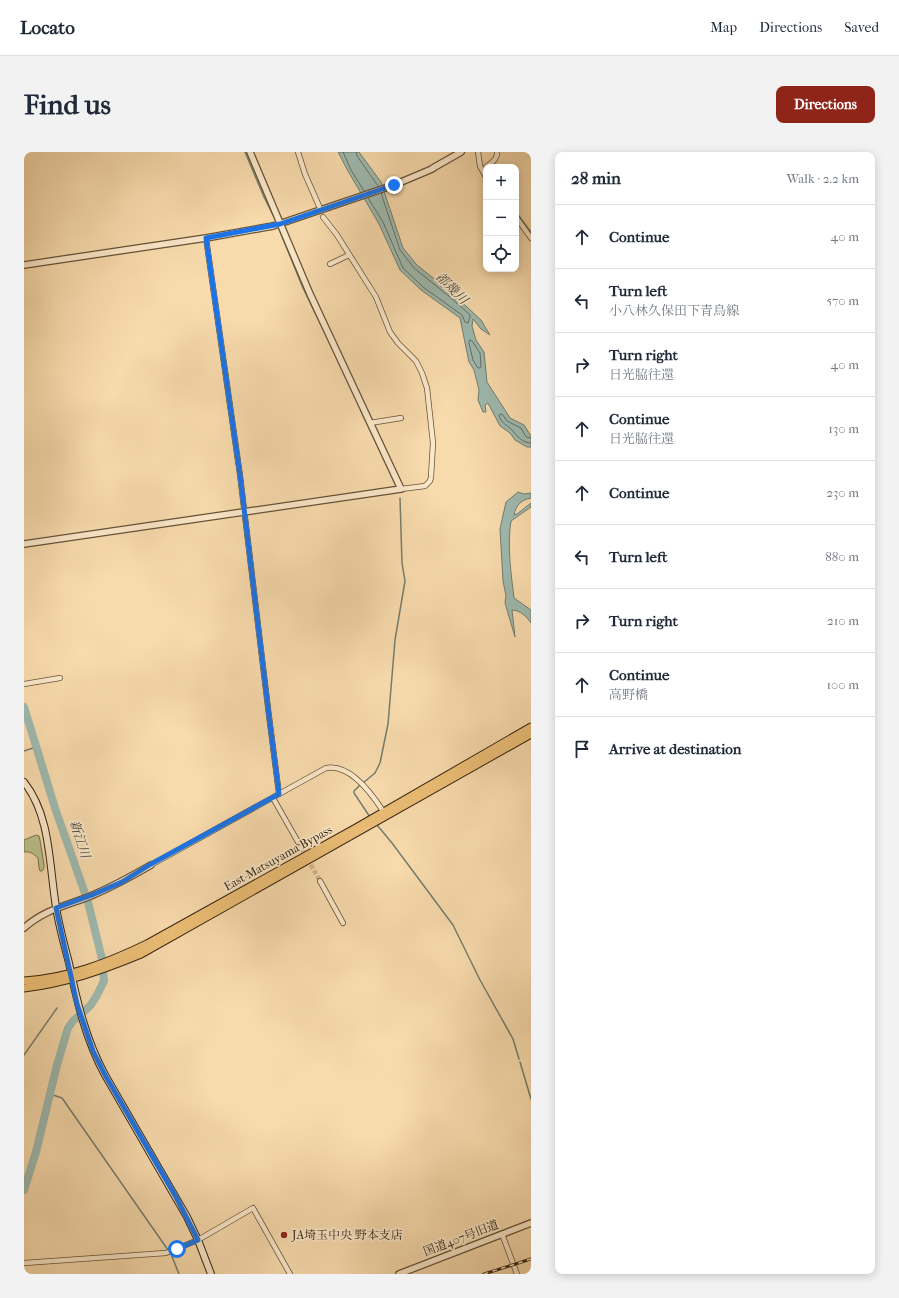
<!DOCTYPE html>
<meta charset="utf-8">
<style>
:root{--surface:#fff;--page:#f2f2f3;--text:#1f2937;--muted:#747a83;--line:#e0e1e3;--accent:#8f2418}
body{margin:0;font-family:"IM FELL French Canon","Noto Serif JP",serif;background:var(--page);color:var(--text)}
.controls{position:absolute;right:12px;top:12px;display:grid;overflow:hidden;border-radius:8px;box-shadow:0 2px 10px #0003}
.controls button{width:36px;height:36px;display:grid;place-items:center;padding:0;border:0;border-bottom:1px solid var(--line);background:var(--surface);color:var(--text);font:20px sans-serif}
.stop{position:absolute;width:12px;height:12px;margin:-9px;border:3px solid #1a73e8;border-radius:50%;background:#fff}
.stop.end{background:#1a73e8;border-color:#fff;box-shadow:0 1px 4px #0008}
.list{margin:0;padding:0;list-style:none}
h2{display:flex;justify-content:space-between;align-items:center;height:52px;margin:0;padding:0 16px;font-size:17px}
h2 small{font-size:13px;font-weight:400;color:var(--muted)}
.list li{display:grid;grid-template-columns:26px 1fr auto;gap:12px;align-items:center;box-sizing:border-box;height:64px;padding:0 16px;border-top:1px solid var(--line)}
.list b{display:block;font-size:15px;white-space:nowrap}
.list p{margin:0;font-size:13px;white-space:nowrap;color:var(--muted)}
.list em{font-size:13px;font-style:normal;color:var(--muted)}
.icon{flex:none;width:22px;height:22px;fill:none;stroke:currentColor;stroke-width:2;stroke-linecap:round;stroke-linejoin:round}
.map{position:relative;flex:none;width:507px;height:1122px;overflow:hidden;border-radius:8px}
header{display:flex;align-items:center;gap:24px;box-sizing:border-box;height:56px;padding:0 20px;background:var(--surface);border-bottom:1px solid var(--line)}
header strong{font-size:19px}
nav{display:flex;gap:22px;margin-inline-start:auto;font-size:14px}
.intro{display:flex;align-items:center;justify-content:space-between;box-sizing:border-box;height:96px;padding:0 24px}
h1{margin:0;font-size:28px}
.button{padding:10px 18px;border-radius:8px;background:var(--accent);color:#fff;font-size:14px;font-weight:700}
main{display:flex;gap:24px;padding:0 24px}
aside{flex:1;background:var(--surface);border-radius:8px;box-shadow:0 2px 10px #0003}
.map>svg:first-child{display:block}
.green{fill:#bac18c;stroke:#78724e}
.water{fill:#9ebab0;stroke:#747e70}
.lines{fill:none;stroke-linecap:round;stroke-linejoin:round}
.shore{stroke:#6a6f60;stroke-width:1}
.stream{stroke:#747e70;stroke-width:1.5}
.river{stroke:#9ebab0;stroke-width:8}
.minor-tunnel{stroke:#d1b68e;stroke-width:4.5;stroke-dasharray:4.5 2;stroke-linecap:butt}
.minor-casing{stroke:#665238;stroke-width:6}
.tertiary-casing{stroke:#665238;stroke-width:8}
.secondary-casing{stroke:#362411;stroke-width:8}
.trunk-casing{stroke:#362411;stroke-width:9}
.minor{stroke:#fae8ca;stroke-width:4.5}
.tertiary{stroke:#fae8ca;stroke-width:5.5}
.secondary{stroke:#fae8ca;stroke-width:6}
.trunk{stroke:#ecbe76;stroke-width:7}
.rail-casing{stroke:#362411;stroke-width:3}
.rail{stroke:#fae8ca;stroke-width:1.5;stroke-dasharray:4.5;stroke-linecap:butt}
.route{stroke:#1a73e8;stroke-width:5}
.poi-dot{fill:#8f2418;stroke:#fae8ca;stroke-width:1.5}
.labels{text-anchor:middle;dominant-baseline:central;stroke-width:3.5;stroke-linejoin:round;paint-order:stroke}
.street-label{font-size:12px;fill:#362411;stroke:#fae8ca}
.poi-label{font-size:12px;fill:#362411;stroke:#fae8ca;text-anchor:start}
.water-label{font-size:13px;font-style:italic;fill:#555141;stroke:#fae8ca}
</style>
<header>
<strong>Locato</strong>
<nav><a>Map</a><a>Directions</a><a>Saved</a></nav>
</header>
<div class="intro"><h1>Find us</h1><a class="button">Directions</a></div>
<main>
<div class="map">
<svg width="507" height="1122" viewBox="0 0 507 1122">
<rect width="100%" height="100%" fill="#f8dbad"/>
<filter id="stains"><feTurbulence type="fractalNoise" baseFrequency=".005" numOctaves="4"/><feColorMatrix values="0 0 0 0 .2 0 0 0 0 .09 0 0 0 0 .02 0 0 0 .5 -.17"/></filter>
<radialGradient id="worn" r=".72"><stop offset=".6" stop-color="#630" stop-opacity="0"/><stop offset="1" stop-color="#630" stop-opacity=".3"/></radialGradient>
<!-- green -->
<path class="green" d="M 12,683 L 15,684 L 16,688 L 20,713 L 20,716 L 18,719 L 16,719 L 15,716 L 14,706 C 10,702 6,699 0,700 L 0,688 Z"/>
<!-- water -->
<g class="water">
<polygon points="314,0 335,0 357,30 379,96 393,113 429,142 457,168 466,183 457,177 449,167 448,174 452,188 460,200 463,230 486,266 500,273 507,284 507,295 503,295 491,288 486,281 476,274 464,251 461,253 462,260 459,260 454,248 455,238 450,218 445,210 436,166 397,138 376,118 355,72 324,19"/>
<path d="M 494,340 L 500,342 L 507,341 L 507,346 C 497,348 492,353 490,363 L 493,362 L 507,351 L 507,355 L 487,369 C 483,394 487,421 490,446 L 507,458 L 507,471 C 503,465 496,458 488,458 L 491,485 L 481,451 L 482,444 L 479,429 L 476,377 L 482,350 Z"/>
</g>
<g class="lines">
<!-- shore -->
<g class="shore">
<polyline points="319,0 327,18 340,39"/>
<polyline points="332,0 333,4 354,34"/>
<polyline points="344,46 359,70 379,116 399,135 438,163 441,170 444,171 446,165 446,163 426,145 390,116 376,98 357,41"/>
<polygon points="446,188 448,189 456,201 457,214 456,216 454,216 449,208 445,191"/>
<path d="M 507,286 L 502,285 L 497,276 L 483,269 L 478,262 L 475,263 C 476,271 484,273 489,279 C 494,285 499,291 507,291"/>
</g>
<!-- stream -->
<g class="stream">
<polyline points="221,0 240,45 251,67"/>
<polyline points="492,60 507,80"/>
<polyline points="255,77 279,136 315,210"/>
<polyline points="337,259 371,331"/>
<polyline points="0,599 12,595"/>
<polyline points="339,631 351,621 356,611 364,572 371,488 381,429 378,411 376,346"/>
<polyline points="336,633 330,639 330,641 346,665"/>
<polyline points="353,673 368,691 429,773 456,828 489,887 495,907"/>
<polyline points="0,903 33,856"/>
<polyline points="496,910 507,947"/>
<polyline points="26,942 38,946 144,1098"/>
<polyline points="147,1102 155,1122"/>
</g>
<!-- river -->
<polyline class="river" points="0,555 31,656 64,750 78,807 80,829 72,845 66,854 49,869 44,876 33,913 12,1000 0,1038"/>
<!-- minor-tunnel -->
<polyline class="minor-tunnel" points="274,690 296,729"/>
<!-- minor casing -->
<g class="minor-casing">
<g id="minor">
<polyline points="274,0 281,22 295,54"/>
<polyline points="454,0 456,14 462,25"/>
<path d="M 462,15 C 467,11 474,7 473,0"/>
<polyline points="299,65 313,83 352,145 366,180 374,191 392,209 398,221 403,236 409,291 407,325 406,329 401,334 377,337"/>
<polyline points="492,65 507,86"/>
<polyline points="182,86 216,323 245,564 255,642"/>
<polyline points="306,112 325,103"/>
<polyline points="346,271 377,266"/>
<polyline points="0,532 36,526"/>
<polyline points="249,646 274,690"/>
<path d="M 127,713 L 302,616 C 326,611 348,642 359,659"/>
<polyline points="296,729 319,771"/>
<polyline points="478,1082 493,1122"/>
<polyline points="0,1111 142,1101 174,1088 229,1056 266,1122"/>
</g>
</g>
<!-- tertiary casing -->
<g class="tertiary-casing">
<g id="tertiary">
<polyline points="409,16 437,0"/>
<polyline points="0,113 182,86 249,74 370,33 408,17"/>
<polyline points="0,392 377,337 286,142 226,0"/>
<path d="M 0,776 C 21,757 45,753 69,743 C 90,734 108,724 127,713"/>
<polyline points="375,1122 507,1071"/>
</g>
</g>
<!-- secondary casing -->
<g class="secondary-casing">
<path id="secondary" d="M 0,630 C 27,664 25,713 32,755 C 35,774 40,792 45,811 C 53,850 62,888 81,923 L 163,1065 L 174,1088 L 187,1122"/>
</g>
<!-- trunk casing -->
<g class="trunk-casing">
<g id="trunk">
<path d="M 0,829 C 44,826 84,811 123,792 L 332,676 L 507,575"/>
<path d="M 0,836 C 42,831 78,818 117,802 L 507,582"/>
</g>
</g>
<!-- minor -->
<use href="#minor" class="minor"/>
<!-- tertiary -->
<use href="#tertiary" class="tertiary"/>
<!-- secondary -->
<use href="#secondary" class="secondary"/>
<!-- trunk -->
<use href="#trunk" class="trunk"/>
<!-- rail casing -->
<g class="rail-casing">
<polyline id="rail" points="460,1122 507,1107"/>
</g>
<!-- rail -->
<use href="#rail" class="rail"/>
</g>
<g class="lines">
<!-- route -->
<polyline class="route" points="153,1097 174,1088 152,1045 81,923 69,899 53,852 32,756 68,743 98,730 127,712 255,642 245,564 216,323 182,86 256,72 370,33"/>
</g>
<!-- markers -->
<circle class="poi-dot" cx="260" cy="1083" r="4"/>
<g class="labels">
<!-- street labels -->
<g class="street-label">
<text transform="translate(254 706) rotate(-29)">East-Matsuyama Bypass</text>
<text transform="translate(437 1086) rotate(-21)">国道407号旧道</text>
</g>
<!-- poi labels -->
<g class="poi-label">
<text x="268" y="1083">JA埼玉中央 野本支店</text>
</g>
<!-- water labels -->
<g class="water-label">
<text transform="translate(428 136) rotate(45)">都幾川</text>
<text transform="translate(56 687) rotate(72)">新江川</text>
</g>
</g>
<rect width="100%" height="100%" filter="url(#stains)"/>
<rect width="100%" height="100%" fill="url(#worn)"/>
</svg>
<div class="controls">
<button>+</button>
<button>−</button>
<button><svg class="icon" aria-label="locate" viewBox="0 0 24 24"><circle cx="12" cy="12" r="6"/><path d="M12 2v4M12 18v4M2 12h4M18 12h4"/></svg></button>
</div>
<div class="stop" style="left:153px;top:1097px"></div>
<div class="stop end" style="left:370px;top:33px"></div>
</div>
<aside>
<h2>28 min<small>Walk · 2.2 km</small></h2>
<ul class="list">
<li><svg class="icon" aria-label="ahead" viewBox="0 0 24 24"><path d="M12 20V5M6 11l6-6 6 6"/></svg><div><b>Continue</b></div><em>40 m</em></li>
<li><svg class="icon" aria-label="left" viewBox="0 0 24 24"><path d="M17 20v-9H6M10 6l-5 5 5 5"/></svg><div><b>Turn left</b><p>小八林久保田下青鳥線</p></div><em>570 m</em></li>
<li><svg class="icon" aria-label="right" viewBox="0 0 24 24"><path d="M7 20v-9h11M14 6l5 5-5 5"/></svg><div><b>Turn right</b><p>日光脇往還</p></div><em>40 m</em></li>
<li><svg class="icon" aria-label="ahead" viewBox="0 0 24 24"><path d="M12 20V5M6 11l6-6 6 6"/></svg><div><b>Continue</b><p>日光脇往還</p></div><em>130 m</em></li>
<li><svg class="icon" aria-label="ahead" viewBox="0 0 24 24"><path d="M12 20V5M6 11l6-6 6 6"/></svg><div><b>Continue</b></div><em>230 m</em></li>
<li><svg class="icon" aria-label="left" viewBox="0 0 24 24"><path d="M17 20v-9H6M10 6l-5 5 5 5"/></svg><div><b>Turn left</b></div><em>880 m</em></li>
<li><svg class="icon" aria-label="right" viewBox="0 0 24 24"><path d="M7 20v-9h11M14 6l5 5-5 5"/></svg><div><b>Turn right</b></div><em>210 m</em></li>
<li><svg class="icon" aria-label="ahead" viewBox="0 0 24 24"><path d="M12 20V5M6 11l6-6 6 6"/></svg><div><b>Continue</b><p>高野橋</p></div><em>100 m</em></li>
<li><svg class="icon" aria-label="arrive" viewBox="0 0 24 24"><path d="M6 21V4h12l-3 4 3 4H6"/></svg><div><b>Arrive at destination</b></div></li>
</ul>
</aside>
</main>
